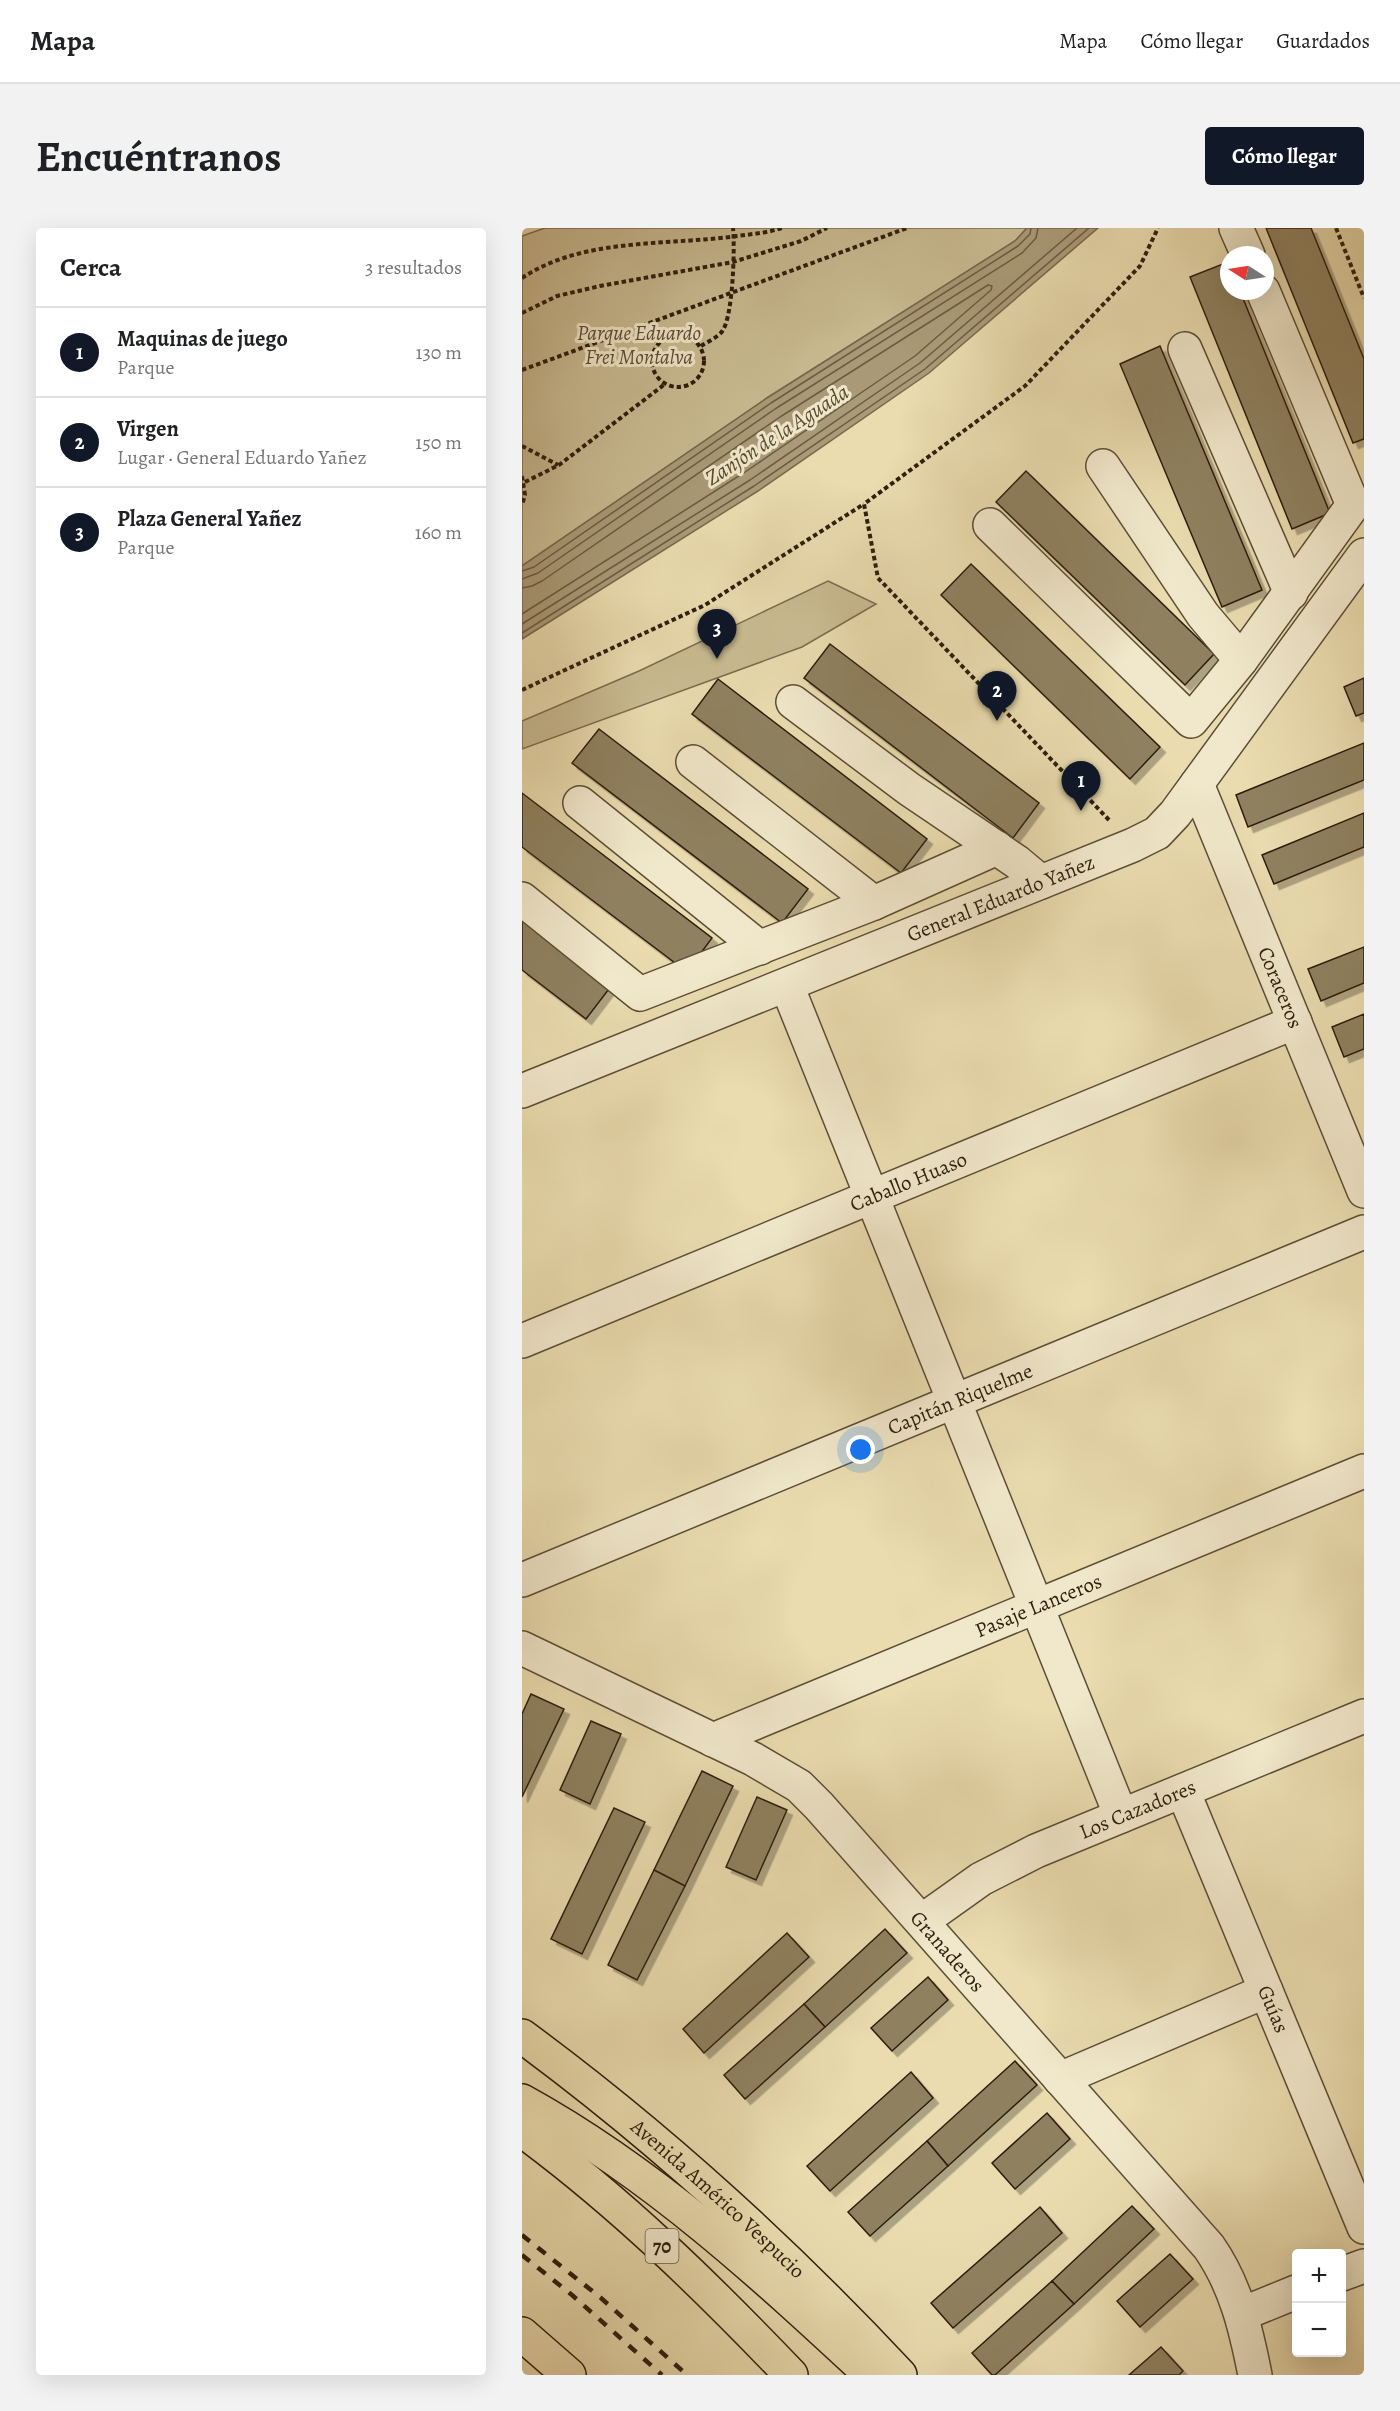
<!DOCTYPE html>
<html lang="es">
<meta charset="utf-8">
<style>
:root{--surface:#fff;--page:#f2f2f2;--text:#202124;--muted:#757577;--line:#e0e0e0;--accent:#111827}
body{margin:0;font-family:Alegreya,serif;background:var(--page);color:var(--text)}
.controls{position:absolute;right:18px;bottom:18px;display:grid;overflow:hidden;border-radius:6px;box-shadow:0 6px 24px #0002}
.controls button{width:54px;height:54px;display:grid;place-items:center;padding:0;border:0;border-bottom:2px solid var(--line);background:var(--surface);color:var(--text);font:30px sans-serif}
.compass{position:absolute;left:698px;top:18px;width:54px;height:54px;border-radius:50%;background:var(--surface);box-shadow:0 6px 24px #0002;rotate:282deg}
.you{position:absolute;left:339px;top:1222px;width:21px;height:21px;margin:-15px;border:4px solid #fff;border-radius:50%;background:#1a73e8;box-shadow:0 0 0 9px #1a73e833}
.badge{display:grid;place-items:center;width:39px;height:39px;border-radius:50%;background:var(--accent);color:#fff;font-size:20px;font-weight:700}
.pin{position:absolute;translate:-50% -50px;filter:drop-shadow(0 2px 3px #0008)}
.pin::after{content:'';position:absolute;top:32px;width:21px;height:18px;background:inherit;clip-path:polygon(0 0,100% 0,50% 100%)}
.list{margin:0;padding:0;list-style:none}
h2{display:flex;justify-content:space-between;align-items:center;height:78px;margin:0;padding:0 24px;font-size:26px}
h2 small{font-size:20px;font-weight:400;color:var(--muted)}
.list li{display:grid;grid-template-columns:39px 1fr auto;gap:18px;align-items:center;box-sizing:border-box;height:90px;padding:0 24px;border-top:2px solid var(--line)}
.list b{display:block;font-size:22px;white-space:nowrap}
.list p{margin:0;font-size:20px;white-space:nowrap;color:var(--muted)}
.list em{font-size:20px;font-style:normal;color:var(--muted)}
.map{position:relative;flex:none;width:842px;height:2147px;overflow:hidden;border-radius:6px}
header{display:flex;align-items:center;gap:36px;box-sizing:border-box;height:84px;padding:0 30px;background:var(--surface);border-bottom:2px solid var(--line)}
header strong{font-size:28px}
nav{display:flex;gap:33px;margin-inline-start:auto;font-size:21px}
.intro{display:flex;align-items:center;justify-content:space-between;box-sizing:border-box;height:144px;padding:0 36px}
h1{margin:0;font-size:42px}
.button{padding:15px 27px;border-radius:6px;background:var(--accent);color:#fff;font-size:21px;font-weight:700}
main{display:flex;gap:36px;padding:0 36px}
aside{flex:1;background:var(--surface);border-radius:6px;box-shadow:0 6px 24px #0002}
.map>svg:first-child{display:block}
.green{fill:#cabc93;stroke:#7c6d50;stroke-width:1.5}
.water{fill:#aa9b78;stroke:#78694d;stroke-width:1.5}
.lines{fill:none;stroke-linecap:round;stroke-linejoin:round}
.shore{stroke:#6c5c42;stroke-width:1.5}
.building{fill:#8f8161;stroke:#2d1e0d;stroke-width:1.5;filter:url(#shadow)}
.minor-casing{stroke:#5c4e36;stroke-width:36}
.major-casing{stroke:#2d1e0d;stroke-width:36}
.highway-casing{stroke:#2d1e0d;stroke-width:36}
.path{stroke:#2d1e0d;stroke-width:4;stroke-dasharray:4.5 3;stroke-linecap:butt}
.minor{stroke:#f1e8cb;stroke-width:33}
.major{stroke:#eadcaf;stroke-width:33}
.highway{stroke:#eadcaf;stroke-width:33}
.rail{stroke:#2d1e0d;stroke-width:4.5;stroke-dasharray:10 10;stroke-linecap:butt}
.labels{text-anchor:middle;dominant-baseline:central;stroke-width:6;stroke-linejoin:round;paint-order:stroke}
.shield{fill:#f1e8cb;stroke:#685b46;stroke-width:1.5}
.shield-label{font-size:20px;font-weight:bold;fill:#2d1e0d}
.park-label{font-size:21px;font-style:italic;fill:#5c4d35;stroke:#f1e8cb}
.street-label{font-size:21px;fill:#2d1e0d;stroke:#f1e8cb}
.water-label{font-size:22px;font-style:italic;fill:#594a32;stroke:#f1e8cb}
</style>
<header>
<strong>Mapa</strong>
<nav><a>Mapa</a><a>Cómo llegar</a><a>Guardados</a></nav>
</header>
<div class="intro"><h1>Encuéntranos</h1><a class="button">Cómo llegar</a></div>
<main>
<aside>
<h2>Cerca<small>3 resultados</small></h2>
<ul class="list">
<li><span class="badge">1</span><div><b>Maquinas de juego</b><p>Parque</p></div><em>130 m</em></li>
<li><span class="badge">2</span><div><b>Virgen</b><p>Lugar · General Eduardo Yañez</p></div><em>150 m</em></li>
<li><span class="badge">3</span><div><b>Plaza General Yañez</b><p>Parque</p></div><em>160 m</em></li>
</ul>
</aside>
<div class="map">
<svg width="842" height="2147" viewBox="0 0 842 2147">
<defs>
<filter id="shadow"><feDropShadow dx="5.5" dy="5.5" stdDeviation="0" flood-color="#0004"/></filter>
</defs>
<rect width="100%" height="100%" fill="#eadcaf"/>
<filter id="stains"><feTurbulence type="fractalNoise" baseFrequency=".00333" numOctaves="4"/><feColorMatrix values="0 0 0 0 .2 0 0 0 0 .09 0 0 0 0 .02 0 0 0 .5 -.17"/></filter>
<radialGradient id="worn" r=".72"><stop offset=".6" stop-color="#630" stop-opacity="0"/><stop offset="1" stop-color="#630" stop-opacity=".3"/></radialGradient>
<!-- green -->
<g class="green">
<polygon points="23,0 505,0 493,13 245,170 0,338 0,8"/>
<polygon points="306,353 354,376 280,419 0,521 0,493 117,443"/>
</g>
<!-- water -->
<polygon class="water" points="505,0 576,0 407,145 236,263 0,411 0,338 245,170 493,13"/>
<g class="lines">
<!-- shore -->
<g class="shore">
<polyline points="0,343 12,339 249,175 496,18 508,6 509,0"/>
<polyline points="0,351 16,345 253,181 500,25 514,10 516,0"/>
<polyline points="0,360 10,358 20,353 258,189 466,57 470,58 469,62 393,128 223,244 0,386"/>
<polyline points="0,396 228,252 398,135 555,0"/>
<polyline points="0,405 232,258 403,141 567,0"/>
</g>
</g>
<!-- building -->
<g class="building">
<polygon points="744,0 789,0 842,131 842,211 831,215"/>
<polygon points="706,34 707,63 718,63 808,285 770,301 668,49"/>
<polygon points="638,118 740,362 700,379 598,136"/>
<polygon points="504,243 692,426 663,457 474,274"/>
<polygon points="449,336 638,519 608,551 419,367"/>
<polygon points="308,416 517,575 491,610 282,450"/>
<polygon points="842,450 842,485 834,488 822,459"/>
<polygon points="196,451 405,611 379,645 170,486"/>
<polygon points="77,501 286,661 260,695 50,535"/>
<polygon points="842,515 842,552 726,599 714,567"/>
<polygon points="0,565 190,710 165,744 0,619"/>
<polygon points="842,585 842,619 752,656 740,627"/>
<polygon points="0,688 90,757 64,791 0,742"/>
<polygon points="842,719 842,755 799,773 786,741"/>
<polygon points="842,786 842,821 822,829 810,799"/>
<polygon points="9,1466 42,1481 0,1569 0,1486"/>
<polygon points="69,1493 99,1506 68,1576 38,1562"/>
<polygon points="180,1543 211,1558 163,1658 132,1642"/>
<polygon points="235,1569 265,1582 234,1652 204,1639"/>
<polygon points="92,1580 123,1594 60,1726 29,1711"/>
<polygon points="132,1642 163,1658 115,1752 86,1737"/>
<polygon points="363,1701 385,1725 303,1799 282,1776"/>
<polygon points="265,1705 287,1729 182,1825 161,1801"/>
<polygon points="406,1749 426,1772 370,1823 349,1800"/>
<polygon points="282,1776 303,1799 223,1871 202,1847"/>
<polygon points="493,1833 515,1857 426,1938 405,1913"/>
<polygon points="389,1844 411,1870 308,1963 285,1938"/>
<polygon points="525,1885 548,1911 493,1961 470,1935"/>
<polygon points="405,1913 426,1938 348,2008 326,1984"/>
<polygon points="610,1978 632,2001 552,2076 530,2053"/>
<polygon points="518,1979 540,2005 431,2100 409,2075"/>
<polygon points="648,2026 671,2051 618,2099 595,2073"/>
<polygon points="530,2053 552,2076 473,2147 470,2147 450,2125"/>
<polygon points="639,2119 661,2143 657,2147 607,2147"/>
</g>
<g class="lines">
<!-- minor casing -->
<g class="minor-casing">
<g id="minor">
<polyline points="714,0 726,27"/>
<polyline points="663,121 769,365"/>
<polyline points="581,238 681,387 719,432"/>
<polyline points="468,297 669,493 719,432 831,277 741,63"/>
<polyline points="271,474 387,561 495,634 519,654"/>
<polyline points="171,534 352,675"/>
<path id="s1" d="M 675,556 L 842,963"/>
<polyline points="58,575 238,720"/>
<polyline points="0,671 118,766 352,675 475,620"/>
<polyline points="265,758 599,1588"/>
<path id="s2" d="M 0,863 L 611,617 L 635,605 L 653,586 L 842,327"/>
<path id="s3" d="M 0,1113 L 773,794"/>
<path id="s4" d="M 0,1352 L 842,1004"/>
<path id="s5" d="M 0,1420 L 231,1531 L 277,1558 L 297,1578 L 687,2019 C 714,2058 724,2101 733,2147"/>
<path id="s6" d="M 191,1512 L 842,1243"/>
<path id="s7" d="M 661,1563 L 842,1999"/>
<path id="s8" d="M 400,1693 L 459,1651 L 514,1623 L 842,1488"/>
<polyline points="538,1851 744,1763"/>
<polyline points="820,2046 842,2038"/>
<polyline points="720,2086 774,2064"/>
</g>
</g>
<!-- major casing -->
<g class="major-casing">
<g id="major">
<path id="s9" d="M 0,1808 C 137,1909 262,2023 378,2147"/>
</g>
</g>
<!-- highway casing -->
<g class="highway-casing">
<g id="highway">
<path d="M 0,1873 C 131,1945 240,2046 349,2147"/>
<path d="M 0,1902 C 98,1974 185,2059 269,2147"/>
<polyline points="0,2106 47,2147"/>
</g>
</g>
<!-- path -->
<g class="path">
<polyline points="814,0 842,70"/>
<path d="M 0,50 C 61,9 145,18 215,8 C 230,6 245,5 260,0"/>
<polyline points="0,85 35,68 78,58 211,34 279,13 305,0"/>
<circle cx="156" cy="133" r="26"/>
<path d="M 179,118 C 185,114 197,109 201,102 C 211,86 213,20 211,0"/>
<polyline points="0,142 385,0"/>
<polyline points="0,218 36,237"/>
<polyline points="0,248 3,267 0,277"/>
<polyline points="3,254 37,237 143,156"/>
<polyline points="0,462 183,377 342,276"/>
<polyline points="587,592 356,350 342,276 503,158 618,38 636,0"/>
</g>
<!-- minor -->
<use href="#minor" class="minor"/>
<!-- major -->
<use href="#major" class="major"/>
<!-- highway -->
<use href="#highway" class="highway"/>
<!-- rail -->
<g class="rail">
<polyline points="0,2007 79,2070 165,2147"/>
<polyline points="0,2027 50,2067 140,2147"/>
</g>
</g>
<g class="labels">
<!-- shield labels -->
<rect class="shield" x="123.5" y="2001" width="33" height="34" rx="4.5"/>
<g class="shield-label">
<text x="140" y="2018">70</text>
</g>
<!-- park labels -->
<g class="park-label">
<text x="117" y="105">Parque Eduardo<tspan x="117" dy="24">Frei Montalva</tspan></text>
</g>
<!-- street labels -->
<g class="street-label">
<text stroke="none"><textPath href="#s2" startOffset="516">General Eduardo Yañez</textPath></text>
<text stroke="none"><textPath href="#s1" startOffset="220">Coraceros</textPath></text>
<text stroke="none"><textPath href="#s3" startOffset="418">Caballo Huaso</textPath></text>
<text stroke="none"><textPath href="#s4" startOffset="474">Capitán Riquelme</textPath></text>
<text stroke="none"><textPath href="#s6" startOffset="352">Pasaje Lanceros</textPath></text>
<text stroke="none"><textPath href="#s8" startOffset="244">Los Cazadores</textPath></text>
<text stroke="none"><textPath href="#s5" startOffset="532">Granaderos</textPath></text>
<text stroke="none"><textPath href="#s7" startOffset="236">Guías</textPath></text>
<text stroke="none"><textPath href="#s9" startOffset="255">Avenida Américo Vespucio</textPath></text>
</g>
<!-- water labels -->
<g class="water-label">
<text transform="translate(255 207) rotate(-33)">Zanjón de la Aguada</text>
</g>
</g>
<rect width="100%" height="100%" filter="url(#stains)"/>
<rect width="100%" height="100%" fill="url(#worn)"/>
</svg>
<div class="controls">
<button>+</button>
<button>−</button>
</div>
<svg class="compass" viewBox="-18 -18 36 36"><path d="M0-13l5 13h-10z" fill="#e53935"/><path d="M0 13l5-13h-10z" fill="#757577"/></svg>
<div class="you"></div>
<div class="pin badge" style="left:559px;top:583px">1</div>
<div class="pin badge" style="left:475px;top:493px">2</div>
<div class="pin badge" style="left:195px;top:431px">3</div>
</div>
</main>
